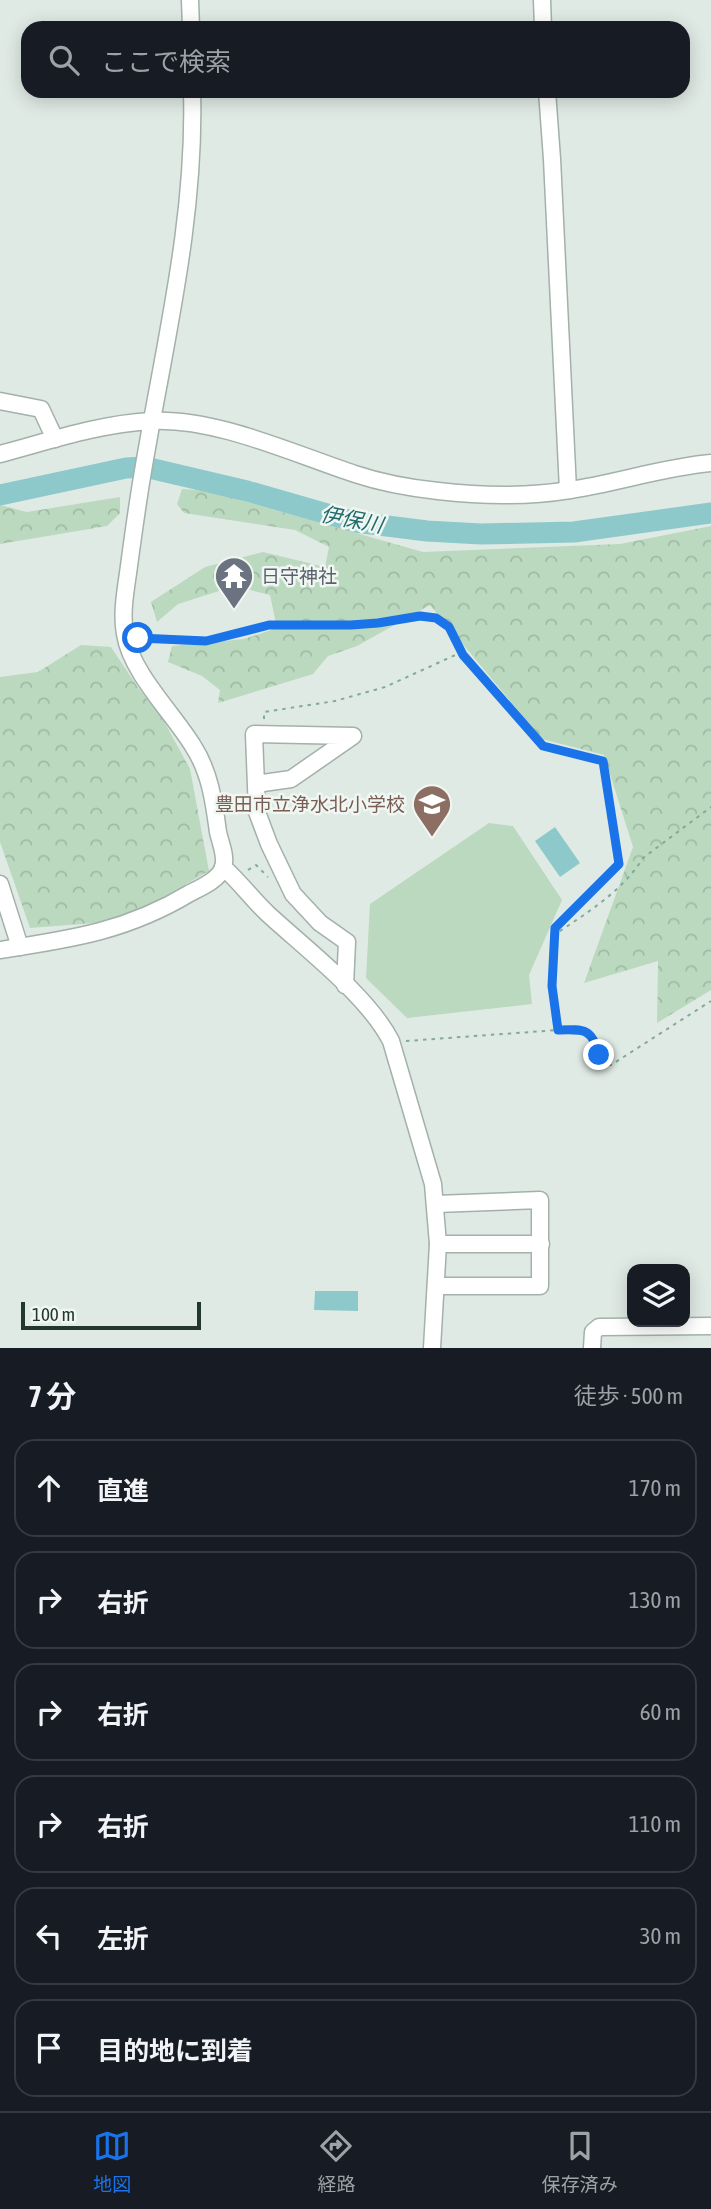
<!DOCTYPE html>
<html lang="ja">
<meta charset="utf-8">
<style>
:root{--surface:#171b24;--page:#242831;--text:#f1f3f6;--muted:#9ea1a6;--line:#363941;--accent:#1a73e8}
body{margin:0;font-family:"Asap Condensed","Noto Sans JP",sans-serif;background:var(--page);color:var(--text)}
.controls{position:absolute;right:21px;bottom:21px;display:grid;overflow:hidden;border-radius:14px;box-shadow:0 4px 18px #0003}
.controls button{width:63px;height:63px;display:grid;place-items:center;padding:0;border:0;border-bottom:2px solid var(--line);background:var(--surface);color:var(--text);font:35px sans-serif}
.scale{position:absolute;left:21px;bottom:18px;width:180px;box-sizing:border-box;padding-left:7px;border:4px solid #22382f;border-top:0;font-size:19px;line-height:24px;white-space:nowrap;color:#22382f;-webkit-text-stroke:5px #f0f7f2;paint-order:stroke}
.stop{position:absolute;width:21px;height:21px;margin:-16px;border:5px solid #1a73e8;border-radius:50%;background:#fff}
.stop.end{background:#1a73e8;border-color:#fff;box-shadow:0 2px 7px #0008}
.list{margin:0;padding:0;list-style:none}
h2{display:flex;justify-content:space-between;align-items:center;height:91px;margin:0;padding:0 28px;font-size:30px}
h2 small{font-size:23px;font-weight:400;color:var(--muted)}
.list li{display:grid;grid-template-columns:46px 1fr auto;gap:21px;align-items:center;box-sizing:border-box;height:98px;margin:0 14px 14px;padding:0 14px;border:2px solid var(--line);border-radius:21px}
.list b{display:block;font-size:26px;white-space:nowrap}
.list em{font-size:23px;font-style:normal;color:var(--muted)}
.icon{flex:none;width:38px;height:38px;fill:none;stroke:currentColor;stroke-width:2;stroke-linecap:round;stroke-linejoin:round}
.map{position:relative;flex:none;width:711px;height:1348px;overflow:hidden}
.search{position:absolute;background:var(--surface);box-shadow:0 4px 18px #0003;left:21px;right:21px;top:21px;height:77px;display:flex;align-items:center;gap:18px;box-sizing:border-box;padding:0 24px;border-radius:21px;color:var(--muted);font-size:26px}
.sheet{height:763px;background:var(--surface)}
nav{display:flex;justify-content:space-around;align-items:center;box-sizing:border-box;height:98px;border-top:2px solid var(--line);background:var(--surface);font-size:19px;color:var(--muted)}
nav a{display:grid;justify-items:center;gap:4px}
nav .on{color:var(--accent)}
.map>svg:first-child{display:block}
.forest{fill:url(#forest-crowns)}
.pitch{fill:#bbd9bf}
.water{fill:#8dc9ca}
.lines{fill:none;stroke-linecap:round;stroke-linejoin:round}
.river{stroke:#8dc9ca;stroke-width:21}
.minor-casing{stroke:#a3b1aa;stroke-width:19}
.path{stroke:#83aa99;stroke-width:2;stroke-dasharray:3.5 5;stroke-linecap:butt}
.minor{stroke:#fff;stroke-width:16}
.route{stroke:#1a73e8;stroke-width:9}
.labels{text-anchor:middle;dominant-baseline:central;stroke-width:5;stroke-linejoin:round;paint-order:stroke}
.worship-label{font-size:19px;fill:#5b616d;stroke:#f0f7f2;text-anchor:start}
.education-label{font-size:19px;fill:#785e54;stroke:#f0f7f2;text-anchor:end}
.water-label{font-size:21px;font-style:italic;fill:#226c6e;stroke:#f0f7f2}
</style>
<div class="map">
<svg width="711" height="1348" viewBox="0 0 711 1348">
<defs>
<pattern id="forest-crowns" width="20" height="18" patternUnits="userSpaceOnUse" patternTransform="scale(1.75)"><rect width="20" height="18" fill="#bbd9bf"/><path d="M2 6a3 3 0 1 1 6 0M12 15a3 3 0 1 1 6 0" fill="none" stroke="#a0bba4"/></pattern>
</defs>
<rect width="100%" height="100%" fill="#e0eae4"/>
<!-- forest -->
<g class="forest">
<polygon points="182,489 208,491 423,552 620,544 711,526 711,990 657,1023 658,961 584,983 633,847 604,755 542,739 430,605 357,646 328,656 313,674 218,703 220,690 202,676 168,662 172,646 244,639 277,628 270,595 235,586 178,604 157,622 151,602 205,567 263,552 325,567 329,547 295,530 184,513 177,504"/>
<polygon points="120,497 120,513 107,526 0,544 0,505 27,512"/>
<polygon points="81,645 111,647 139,689 160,714 190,769 209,871 121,921 30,928 0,842 0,677 38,672"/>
</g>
<!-- pitch -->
<polygon class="pitch" points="489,823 513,826 562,900 529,975 532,1004 407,1018 366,978 370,904"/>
<!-- water -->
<g class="water">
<polygon points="555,827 580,863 560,877 535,841"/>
<polygon points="315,1291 358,1291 358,1311 314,1310"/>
</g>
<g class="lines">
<!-- river -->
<polyline class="river" points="0,495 126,468 145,467 247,491 355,522 427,531 481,534 574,532 711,513"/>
<!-- minor casing -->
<g class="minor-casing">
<g id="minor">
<polyline points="190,0 191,28"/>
<polyline points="542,0 543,28"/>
<polyline points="547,91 552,159 568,490"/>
<polyline points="0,401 41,409 55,439"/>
<path d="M 0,454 C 49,441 99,424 150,421 C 215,417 294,454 355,474 C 382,483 410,488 438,491 C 481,496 527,497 570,490 C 617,483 664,467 711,463"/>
<polyline points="256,784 291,779 353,736 254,734 257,812 269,844 293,894 320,923 347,942 345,985"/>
<path d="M 223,867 C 240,882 252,899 268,914 C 306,949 368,996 391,1041 L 433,1184 L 438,1244 L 432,1348"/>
<polyline points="0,884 20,947"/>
<path d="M 0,950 C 72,939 127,931 190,893 C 202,887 218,880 223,868 C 227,857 220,842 218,832 C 214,802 210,772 193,746 C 173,713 131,673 125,634 C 121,612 126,589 129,566 C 133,536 137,507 142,477 C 163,349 196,222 192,91"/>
<polyline points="436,1204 540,1200 540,1286 436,1286"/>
<polyline points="438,1244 541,1244"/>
<polyline points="592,1348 593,1332 599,1327 711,1326"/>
</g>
</g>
<!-- path -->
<g class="path">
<polyline points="141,638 206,641 269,625 351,625 378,623 420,616 436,618 449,627 463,655 543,746 603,761 619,864 555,928 552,986"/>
<polyline points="264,719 264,712 335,701 385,687 462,652"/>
<polyline points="248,870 256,865 268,877"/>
<path d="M 552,969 L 551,937 C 585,914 621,893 643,858 L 711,807"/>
<path d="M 560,1030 C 596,1028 589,1036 603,1064 L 611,1065 L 711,1001"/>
<polyline points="406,1041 558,1030 552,985"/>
</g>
<!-- minor -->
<use href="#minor" class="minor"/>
</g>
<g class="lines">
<!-- route -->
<path class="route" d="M 138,638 L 206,641 L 269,625 L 351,625 L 378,623 L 420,616 L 436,618 L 449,627 L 463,655 L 543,746 L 603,761 L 619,864 L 555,928 L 552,986 L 558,1030 C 584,1029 592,1028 599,1055"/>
</g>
<!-- icons -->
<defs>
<g id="temple-pin" transform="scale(2.0125)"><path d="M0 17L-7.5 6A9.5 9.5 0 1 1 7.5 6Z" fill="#6b7280" stroke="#f0f7f2"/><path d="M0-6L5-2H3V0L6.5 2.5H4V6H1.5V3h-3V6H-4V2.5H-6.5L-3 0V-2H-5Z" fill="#fff"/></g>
<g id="school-pin" transform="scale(2.0125)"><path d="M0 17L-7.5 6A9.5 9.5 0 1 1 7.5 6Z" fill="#8d6e63" stroke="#f0f7f2"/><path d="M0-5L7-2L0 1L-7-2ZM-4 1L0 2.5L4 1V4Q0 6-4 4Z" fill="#fff"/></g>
</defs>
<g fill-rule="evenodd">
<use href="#temple-pin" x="234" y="576"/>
<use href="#school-pin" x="432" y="804"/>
</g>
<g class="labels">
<!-- worship labels -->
<g class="worship-label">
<text x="261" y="576">日守神社</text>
</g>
<!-- education labels -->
<g class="education-label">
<text x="405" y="804">豊田市立浄水北小学校</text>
</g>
<!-- water labels -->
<g class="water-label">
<text transform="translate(352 519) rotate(11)">伊保川</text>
</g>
</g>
</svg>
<div class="controls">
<button><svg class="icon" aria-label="layers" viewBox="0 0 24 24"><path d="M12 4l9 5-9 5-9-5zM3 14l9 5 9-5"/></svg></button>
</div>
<div class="scale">100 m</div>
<div class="stop" style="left:138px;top:638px"></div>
<div class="stop end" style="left:599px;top:1055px"></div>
<div class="search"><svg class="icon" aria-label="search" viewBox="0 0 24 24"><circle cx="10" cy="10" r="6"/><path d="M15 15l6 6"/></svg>ここで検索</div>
</div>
<section class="sheet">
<h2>7 分<small>徒歩 · 500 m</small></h2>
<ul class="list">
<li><svg class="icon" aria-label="ahead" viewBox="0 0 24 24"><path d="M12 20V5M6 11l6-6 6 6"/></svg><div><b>直進</b></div><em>170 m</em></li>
<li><svg class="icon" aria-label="right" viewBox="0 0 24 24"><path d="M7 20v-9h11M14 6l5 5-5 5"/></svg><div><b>右折</b></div><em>130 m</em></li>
<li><svg class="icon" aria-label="right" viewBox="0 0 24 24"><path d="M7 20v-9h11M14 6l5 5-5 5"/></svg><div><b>右折</b></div><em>60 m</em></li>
<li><svg class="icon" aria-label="right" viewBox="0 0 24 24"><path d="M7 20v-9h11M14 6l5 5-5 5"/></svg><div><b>右折</b></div><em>110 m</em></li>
<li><svg class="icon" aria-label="left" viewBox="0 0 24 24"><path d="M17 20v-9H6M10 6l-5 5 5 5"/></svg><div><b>左折</b></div><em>30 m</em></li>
<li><svg class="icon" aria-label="arrive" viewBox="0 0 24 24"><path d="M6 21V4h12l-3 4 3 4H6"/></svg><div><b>目的地に到着</b></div></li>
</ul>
</section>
<nav>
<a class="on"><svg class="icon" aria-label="map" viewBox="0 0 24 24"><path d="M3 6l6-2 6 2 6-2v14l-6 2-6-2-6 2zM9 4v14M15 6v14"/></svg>地図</a>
<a><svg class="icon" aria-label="directions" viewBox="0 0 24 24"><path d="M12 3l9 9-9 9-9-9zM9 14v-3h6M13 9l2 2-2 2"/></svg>経路</a>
<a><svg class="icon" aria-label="saved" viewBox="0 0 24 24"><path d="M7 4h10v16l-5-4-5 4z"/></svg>保存済み</a>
</nav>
